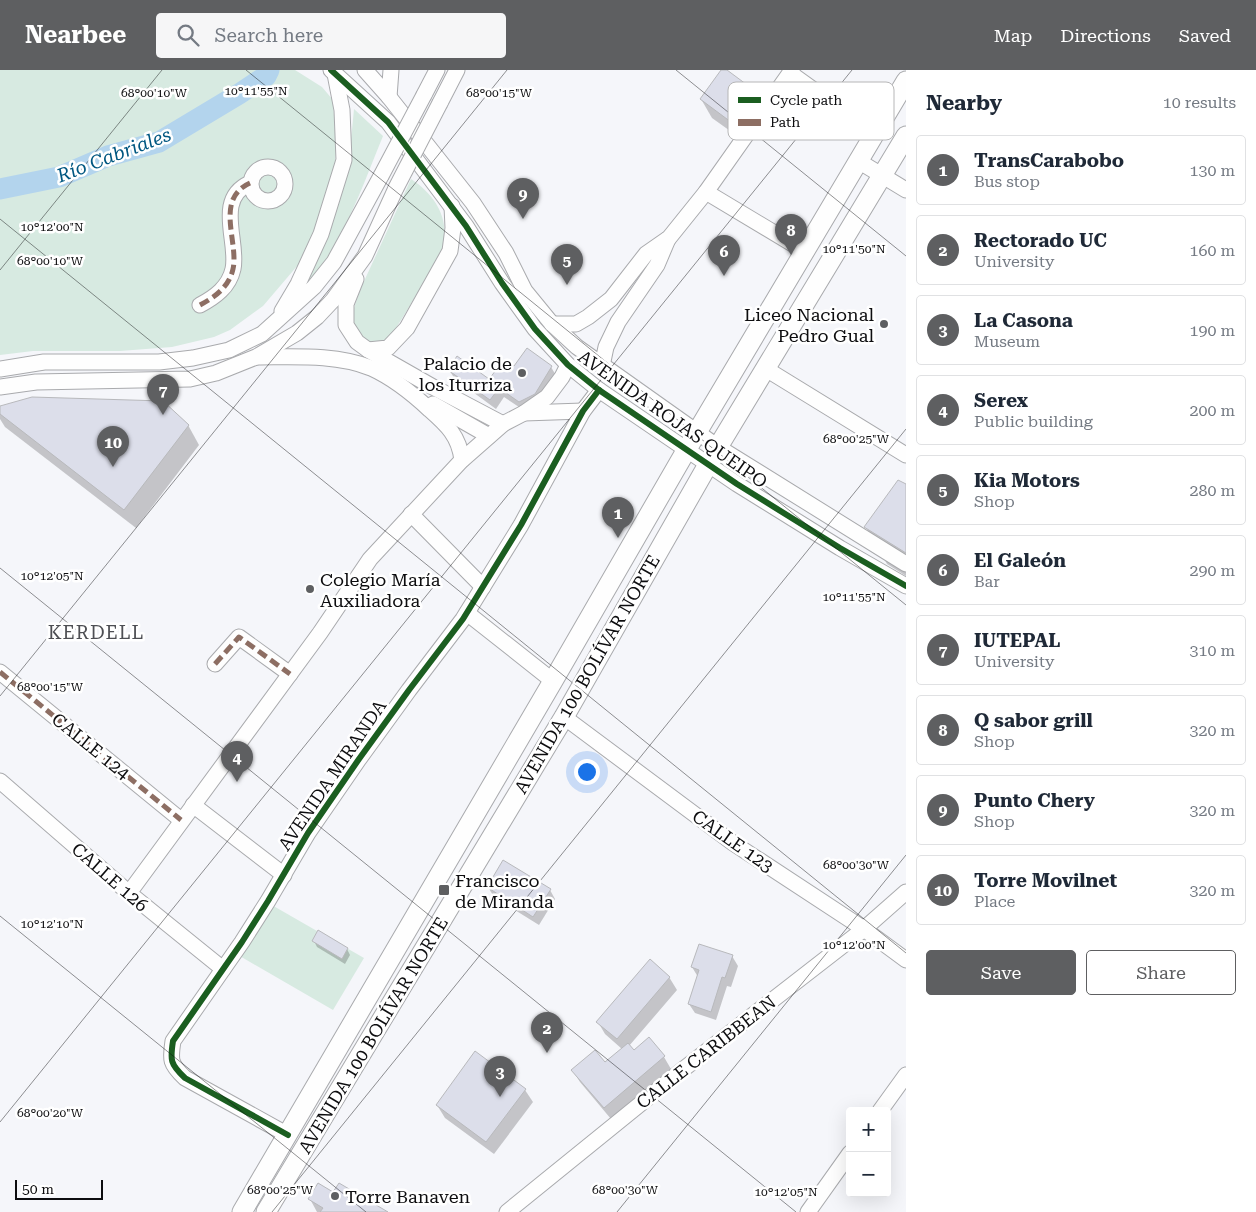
<!DOCTYPE html>
<meta charset="utf-8">
<style>
:root{--surface:#fff;--page:#f6f6f7;--text:#1f2937;--muted:#747a83;--line:#e0e1e3;--accent:#5e5f61}
body{margin:0;font-family:"Roboto Serif",serif;background:var(--page);color:var(--text)}
.controls{position:absolute;right:15px;bottom:15px;display:grid;overflow:hidden;border-radius:5px;box-shadow:0 5px 20px #0002}
.controls button{width:45px;height:45px;display:grid;place-items:center;padding:0;border:0;border-bottom:1px solid var(--line);background:var(--surface);color:var(--text);font:25px sans-serif}
.scale{position:absolute;left:15px;bottom:12px;width:88px;box-sizing:border-box;padding-left:5px;border:2px solid #0d0d0f;border-top:0;font-size:14px;line-height:18px;white-space:nowrap;color:#0d0d0f;-webkit-text-stroke:4px #fff;paint-order:stroke}
.you{position:absolute;left:586px;top:701px;width:18px;height:18px;margin:-12px;border:4px solid #fff;border-radius:50%;background:#1a73e8;box-shadow:0 0 0 8px #1a73e833}
.badge{display:grid;place-items:center;width:32px;height:32px;border-radius:50%;background:var(--accent);color:#fff;font-size:16px;font-weight:700}
.pin{position:absolute;translate:-50% -41px;filter:drop-shadow(0 1px 2px #0008)}
.pin::after{content:'';position:absolute;top:26px;width:18px;height:15px;background:inherit;clip-path:polygon(0 0,100% 0,50% 100%)}
.list{margin:0;padding:0;list-style:none}
h2{display:flex;justify-content:space-between;align-items:center;height:65px;margin:0;padding:0 20px;font-size:21px}
h2 small{font-size:16px;font-weight:400;color:var(--muted)}
.list li{display:grid;grid-template-columns:32px 1fr auto;gap:15px;align-items:center;box-sizing:border-box;height:70px;margin:0 10px 10px;padding:0 10px;border:1px solid var(--line);border-radius:5px}
.list b{display:block;font-size:19px;white-space:nowrap}
.list p{margin:0;font-size:16px;white-space:nowrap;color:var(--muted)}
.list em{font-size:16px;font-style:normal;color:var(--muted)}
.actions{display:flex;gap:10px;padding:15px 20px}
.actions a{flex:1;padding:11px 0;border:1px solid var(--accent);border-radius:5px;text-align:center;font-size:18px;color:var(--accent)}
.actions .main{background:var(--accent);color:#fff}
.icon{flex:none;width:28px;height:28px;fill:none;stroke:currentColor;stroke-width:2;stroke-linecap:round;stroke-linejoin:round}
.map{position:relative;flex:none;width:906px;height:1142px;overflow:hidden}
header{display:flex;align-items:center;gap:30px;box-sizing:border-box;height:70px;padding:0 25px;background:var(--accent);color:#fff}
header strong{font-size:24px}
nav{display:flex;gap:28px;margin-inline-start:auto;font-size:18px}
.search{width:350px;height:45px;background:var(--page);display:flex;align-items:center;gap:12px;box-sizing:border-box;padding:0 18px;border-radius:5px;color:var(--muted);font-size:19px}
main{display:flex}
aside{flex:1;background:var(--surface)}
.map>svg:first-child{display:block}
.green{fill:#d7eae1}
.shadow{fill:#0003}
.lines{fill:none;stroke-linecap:round;stroke-linejoin:round}
.river{stroke:#b3d4ed;stroke-width:21}
.building{fill:#dcdeea;stroke:#b8b9bc}
.minor-casing{stroke:#a9aaad;stroke-width:17}
.major-casing{stroke:#a9aaad;stroke-width:21}
.minor{stroke:#fefefe;stroke-width:15}
.major{stroke:#fefefe;stroke-width:19}
.minor-bridge-casing{stroke:#a9aaad;stroke-width:17;stroke-linecap:butt}
.minor-bridge{stroke:#fefefe;stroke-width:15}
.quiet{stroke:#8d6e63;stroke-width:5;stroke-dasharray:10 5;stroke-linecap:butt}
.cycleway-casing{stroke:#fff;stroke-width:9}
.cycleway{stroke:#1b5e20;stroke-width:6}
.ticks{fill:none;stroke:#0d0d0f;stroke-width:1;stroke-opacity:0.45}
.poi-dot{fill:#5e5f61;stroke:#fff;stroke-width:2}
.labels{text-anchor:middle;dominant-baseline:central;stroke-width:5;stroke-linejoin:round;paint-order:stroke}
.poi-label{font-size:18px;fill:#0d0d0f;stroke:#fff;text-anchor:start}
.street-label{font-size:18px;fill:#0d0d0f;stroke:#fff}
.water-label{font-size:19px;font-style:italic;fill:#005781;stroke:#fff}
.neighbourhood-label{font-size:19px;letter-spacing:1px;fill:#4e4f54;stroke:#fff}
.key{fill:#fff;stroke:#b6b6b7;stroke-width:1}
.key-label{font-size:14px;fill:#0d0d0f}
.ticks-label{font-size:12px;text-anchor:middle;fill:#0d0d0f;stroke:#fff;stroke-width:5;stroke-linejoin:round;paint-order:stroke}
</style>
<header>
<strong>Nearbee</strong>
<div class="search"><svg class="icon" aria-label="search" viewBox="0 0 24 24"><circle cx="10" cy="10" r="6"/><path d="M15 15l6 6"/></svg>Search here</div>
<nav><a>Map</a><a>Directions</a><a>Saved</a></nav>
</header>
<main>
<div class="map">
<svg width="906" height="1142" viewBox="0 0 906 1142">
<rect width="100%" height="100%" fill="#f5f6fa"/>
<!-- green -->
<g class="green">
<polygon points="0,0 295,0 322,17 333,30 336,77 335,97 322,144 298,195 263,236 230,260 214,267 172,277 120,281 33,281 0,285"/>
<path d="M 354,39 L 383,66 C 362,117 343,175 305,216 L 346,95 L 351,70 Z"/>
<path d="M 411,109 C 437,126 453,153 440,185 C 436,195 428,205 422,215 C 413,230 404,246 394,261 L 385,270 L 378,274 C 365,271 360,265 352,254 L 354,238 L 360,220 Z"/>
<polygon points="270,834 364,888 333,940 238,885"/>
</g>
<!-- shadow -->
<g class="shadow">
<polygon points="722,0 725,0 758,24 769,43 747,73 712,48 701,29"/>
<polygon points="551,297 557,307 525,341 504,327 496,339 455,309 449,300 490,311"/>
<polygon points="0,337 188,355 199,375 136,458 5,357 0,349"/>
<polygon points="906,415 906,506 887,494 866,457"/>
<polygon points="488,817 550,820 555,829 539,855 494,827"/>
<polygon points="314,871 347,879 350,885 345,894 317,877"/>
<polygon points="732,886 738,896 731,917 727,916 716,950 695,943 689,934 698,907 692,897"/>
<polygon points="669,907 677,920 629,976 634,982 649,969 664,987 671,999 611,1049 580,1012 573,1001 605,994 622,979 605,964 598,952"/>
<polygon points="525,1020 533,1032 494,1084 445,1048 437,1035"/>
<polygon points="334,1124 385,1142 317,1142 310,1129"/>
</g>
<g class="lines">
<!-- river -->
<polyline class="river" points="0,119 59,107 108,86 159,72 239,24 266,6 269,0"/>
</g>
<!-- building -->
<g class="building">
<polygon points="721,0 727,0 758,23 735,55 700,29"/>
<polygon points="527,278 552,296 535,324 519,332 499,318 490,330 448,300 457,286 489,309 504,290 514,296"/>
<polygon points="32,327 163,331 189,355 124,440 0,344 0,336"/>
<polygon points="898,410 906,414 906,483 864,457"/>
<polygon points="503,790 551,819 533,847 487,817"/>
<polygon points="318,860 348,878 342,889 312,871"/>
<polygon points="699,874 733,885 725,908 722,907 711,942 688,934 699,900 691,897"/>
<polygon points="650,889 670,907 617,969 596,952"/>
<polygon points="649,967 665,986 604,1038 571,1000 595,980 605,992 628,973 634,980"/>
<polygon points="475,981 526,1019 486,1072 436,1035"/>
<polygon points="318,1113 333,1122 339,1113 388,1142 320,1142 323,1138 308,1129"/>
</g>
<g class="lines">
<!-- minor casing -->
<g class="minor-casing">
<g id="minor">
<polyline points="331,0 388,52 466,156 502,213 535,259 568,295 599,320 737,414 840,478 906,516"/>
<polyline points="365,0 389,27 473,133 506,183 525,221 552,254 577,277 718,377 906,494"/>
<polyline points="790,3 875,64"/>
<polyline points="424,25 437,0"/>
<polyline points="389,27 391,0"/>
<polyline points="440,33 457,0"/>
<polyline points="860,92 906,120"/>
<circle cx="268" cy="114" r="17"/>
<polyline points="706,122 806,182"/>
<polyline points="356,209 346,234 346,255 357,272 368,280 433,317 503,354"/>
<path d="M 200,235 C 215,227 229,217 233,199 C 239,172 214,129 250,113"/>
<polyline points="282,241 298,214 321,164 344,90 342,40 335,4"/>
<polyline points="552,254 576,254 588,247 611,229 646,184 669,168 706,122 792,0"/>
<polyline points="368,280 388,278 407,258 450,181 453,158 452,136"/>
<path d="M 257,287 C 294,287 336,284 371,298 C 393,308 413,324 430,340 C 447,355 459,366 462,390"/>
<polyline points="602,296 606,277 618,252 657,195 668,169"/>
<polyline points="0,299 44,292 159,292 193,288 229,280 262,264 314,217 334,192 381,106"/>
<polyline points="766,299 906,385"/>
<polyline points="0,317 36,312 190,309 216,303 256,287 297,263 317,247 333,230 365,186 396,118"/>
<polyline points="433,334 489,366"/>
<polyline points="524,343 583,341"/>
<polyline points="411,444 483,517"/>
<polyline points="467,543 553,611"/>
<polyline points="215,594 239,567 290,604"/>
<polyline points="0,602 181,750"/>
<polyline points="564,647 733,773 864,859 906,890"/>
<polyline points="0,711 129,823 223,899"/>
<polyline points="193,735 284,805"/>
<polyline points="129,823 320,563 370,489 462,390 503,354 524,343 547,327 562,307 568,295"/>
<polyline points="880,1041 906,1005"/>
<path d="M 288,1065 L 185,1008 C 170,994 170,990 173,971 L 242,872 L 268,831 L 308,763 L 359,689 L 409,620 L 463,549 L 521,455 L 583,341 L 599,320"/>
<polyline points="507,1142 681,1001 864,859 906,822"/>
<polyline points="808,1142 850,1083"/>
</g>
</g>
<!-- major casing -->
<g class="major-casing">
<g id="major">
<polyline points="242,1142 553,611 687,379 906,11"/>
<polyline points="266,1142 564,647 718,377 906,66"/>
</g>
</g>
<!-- minor -->
<use href="#minor" class="minor"/>
<!-- major -->
<use href="#major" class="major"/>
<!-- minor-bridge casing -->
<g class="minor-bridge-casing">
<g id="minor-bridge">
<polyline points="381,106 424,25"/>
<polyline points="396,118 440,33"/>
</g>
</g>
<!-- minor-bridge -->
<use href="#minor-bridge" class="minor-bridge"/>
<!-- quiet -->
<g class="quiet">
<path d="M 200,235 C 215,227 229,217 233,199 C 239,172 214,129 250,113"/>
<polyline points="215,594 239,567 290,604"/>
<polyline points="0,602 181,750"/>
</g>
<!-- cycleway casing -->
<g class="cycleway-casing">
<g id="cycleway">
<polyline points="331,0 388,52 466,156 502,213 535,259 568,295 599,320 737,414 840,478 906,516"/>
<path d="M 288,1065 L 185,1008 C 170,994 170,990 173,971 L 242,872 L 268,831 L 308,763 L 359,689 L 409,620 L 463,549 L 521,455 L 583,341 L 599,320"/>
</g>
</g>
<!-- cycleway -->
<use href="#cycleway" class="cycleway"/>
</g>
<!-- ticks -->
<path class="ticks" d="M 246,0 L 906,535M 676,0 L 906,186M 0,149 L 906,883M 0,200 L 162,0M 0,498 L 796,1142M 0,626 L 507,0M 0,846 L 366,1142M 0,1052 L 852,0M 272,1142 L 906,359M 617,1142 L 906,785"/>
<!-- markers -->
<g class="poi-dot">
<circle cx="884" cy="254" r="5"/>
<circle cx="522" cy="303" r="5"/>
<circle cx="310" cy="519" r="5"/>
<rect x="438" y="814" width="12" height="12" rx="2.5"/>
<circle cx="335" cy="1126" r="5"/>
</g>
<g class="labels">
<!-- poi labels -->
<g class="poi-label">
<text x="874" y="244" text-anchor="end">Liceo Nacional<tspan x="874" dy="21">Pedro Gual</tspan></text>
<text x="512" y="293" text-anchor="end">Palacio de<tspan x="512" dy="21">los Iturriza</tspan></text>
<text x="320" y="509">Colegio María<tspan x="320" dy="21">Auxiliadora</tspan></text>
<text x="455" y="810">Francisco<tspan x="455" dy="21">de Miranda</tspan></text>
<text x="345" y="1126">Torre Banaven</text>
</g>
<!-- street labels -->
<g class="street-label">
<text transform="translate(673 349) rotate(35)">AVENIDA ROJAS QUEIPO</text>
<text transform="translate(587 604) rotate(-60)">AVENIDA 100 BOLÍVAR NORTE</text>
<text transform="translate(91 676) rotate(39)">CALLE 124</text>
<text transform="translate(332 705) rotate(-56)">AVENIDA MIRANDA</text>
<text transform="translate(733 771) rotate(35)">CALLE 123</text>
<text transform="translate(110 807) rotate(41)">CALLE 126</text>
<text transform="translate(373 965) rotate(-59)">AVENIDA 100 BOLÍVAR NORTE</text>
<text transform="translate(706 982) rotate(-38)">CALLE CARIBBEAN</text>
</g>
<!-- water labels -->
<g class="water-label">
<text transform="translate(114 85) rotate(-21)">Río Cabriales</text>
</g>
<!-- neighbourhood labels -->
<g class="neighbourhood-label">
<text x="96" y="562">KERDELL</text>
</g>
</g>
<!-- legend -->
<rect x="728" y="12" width="166" height="58" rx="8" class="key"/>
<rect x="738" y="27" width="23" height="6" fill="#1b5e20"/>
<rect x="738" y="49" width="23" height="7" fill="#8d6e63"/>
<g class="key-label">
<text x="770" y="35">Cycle path</text>
<text x="770" y="57">Path</text>
</g>
<g class="ticks-label">
<text x="256" y="25">10°11'55"N</text>
<text x="154" y="27">68°00'10"W</text>
<text x="499" y="27">68°00'15"W</text>
<text x="52" y="161">10°12'00"N</text>
<text x="854" y="183">10°11'50"N</text>
<text x="50" y="195">68°00'10"W</text>
<text x="856" y="373">68°00'25"W</text>
<text x="52" y="510">10°12'05"N</text>
<text x="854" y="531">10°11'55"N</text>
<text x="50" y="621">68°00'15"W</text>
<text x="856" y="799">68°00'30"W</text>
<text x="52" y="858">10°12'10"N</text>
<text x="854" y="879">10°12'00"N</text>
<text x="50" y="1047">68°00'20"W</text>
<text x="280" y="1124">68°00'25"W</text>
<text x="625" y="1124">68°00'30"W</text>
<text x="786" y="1126">10°12'05"N</text>
</g>
</svg>
<div class="controls">
<button>+</button>
<button>−</button>
</div>
<div class="scale">50 m</div>
<div class="you"></div>
<div class="pin badge" style="left:618px;top:468px">1</div>
<div class="pin badge" style="left:547px;top:983px">2</div>
<div class="pin badge" style="left:500px;top:1027px">3</div>
<div class="pin badge" style="left:237px;top:712px">4</div>
<div class="pin badge" style="left:567px;top:215px">5</div>
<div class="pin badge" style="left:724px;top:206px">6</div>
<div class="pin badge" style="left:163px;top:345px">7</div>
<div class="pin badge" style="left:791px;top:185px">8</div>
<div class="pin badge" style="left:523px;top:149px">9</div>
<div class="pin badge" style="left:113px;top:397px">10</div>
</div>
<aside>
<h2>Nearby<small>10 results</small></h2>
<ul class="list">
<li><span class="badge">1</span><div><b>TransCarabobo</b><p>Bus stop</p></div><em>130 m</em></li>
<li><span class="badge">2</span><div><b>Rectorado UC</b><p>University</p></div><em>160 m</em></li>
<li><span class="badge">3</span><div><b>La Casona</b><p>Museum</p></div><em>190 m</em></li>
<li><span class="badge">4</span><div><b>Serex</b><p>Public building</p></div><em>200 m</em></li>
<li><span class="badge">5</span><div><b>Kia Motors</b><p>Shop</p></div><em>280 m</em></li>
<li><span class="badge">6</span><div><b>El Galeón</b><p>Bar</p></div><em>290 m</em></li>
<li><span class="badge">7</span><div><b>IUTEPAL</b><p>University</p></div><em>310 m</em></li>
<li><span class="badge">8</span><div><b>Q sabor grill</b><p>Shop</p></div><em>320 m</em></li>
<li><span class="badge">9</span><div><b>Punto Chery</b><p>Shop</p></div><em>320 m</em></li>
<li><span class="badge">10</span><div><b>Torre Movilnet</b><p>Place</p></div><em>320 m</em></li>
</ul>
<div class="actions"><a class="main">Save</a><a>Share</a></div>
</aside>
</main>
